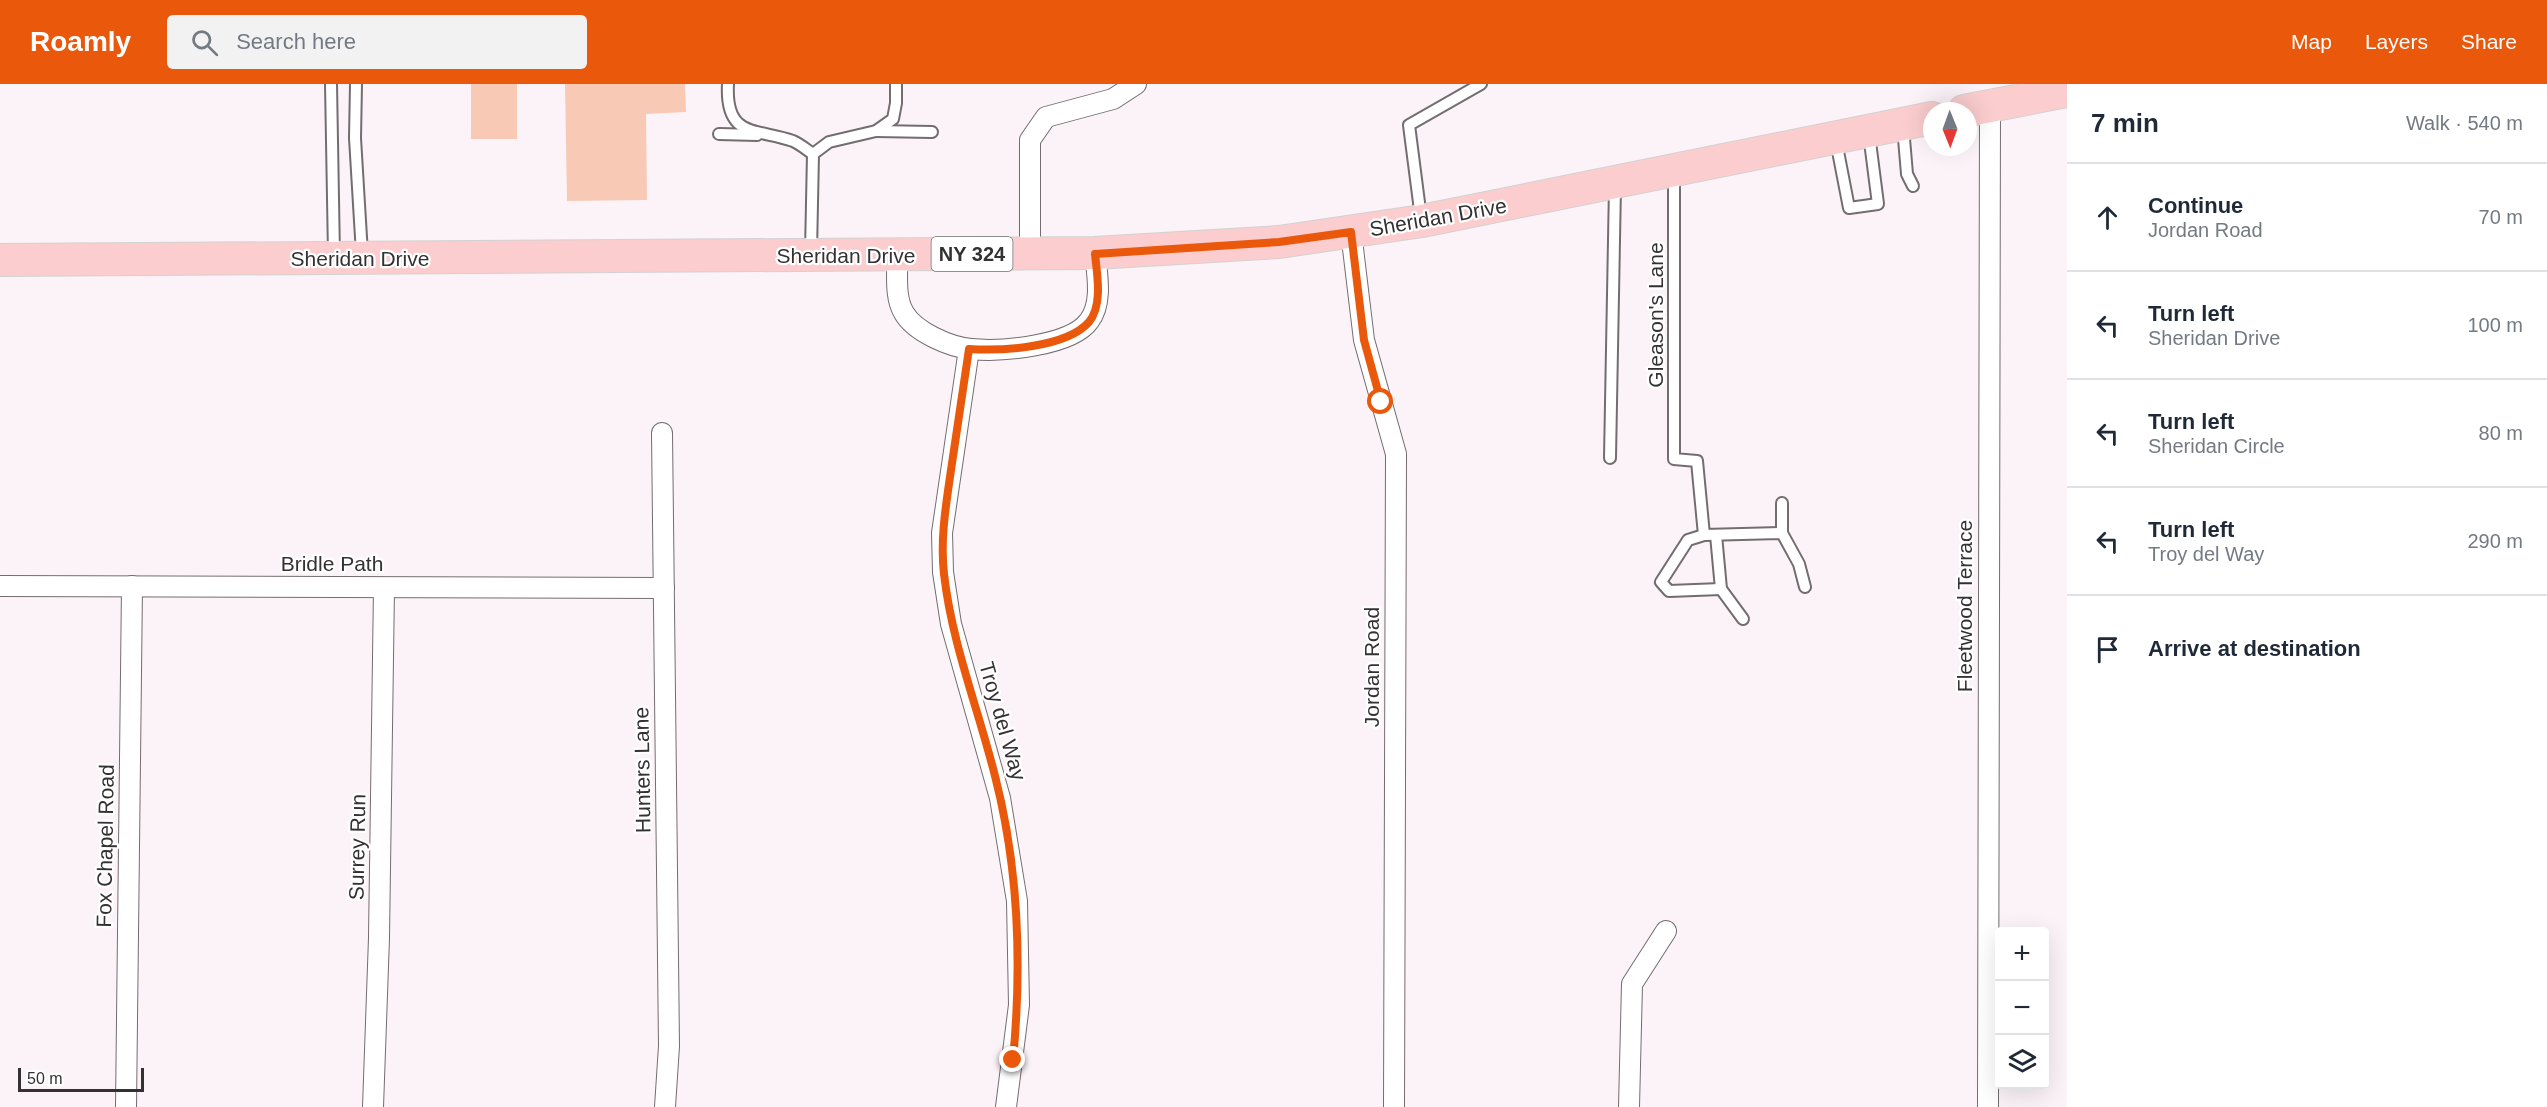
<!DOCTYPE html>
<meta charset="utf-8">
<style>
:root{--surface:#fff;--page:#f2f2f3;--text:#1f2937;--muted:#747a83;--line:#e0e1e3;--accent:#ea580c}
body{margin:0;font-family:Helvetica,sans-serif;background:var(--page);color:var(--text)}
.controls{position:absolute;right:18px;bottom:18px;display:grid;overflow:hidden;border-radius:6px;box-shadow:0 6px 24px #0002}
.controls button{width:54px;height:54px;display:grid;place-items:center;padding:0;border:0;border-bottom:2px solid var(--line);background:var(--surface);color:var(--text);font:30px sans-serif}
.compass{position:absolute;left:1923px;top:18px;width:54px;height:54px;border-radius:50%;background:var(--surface);box-shadow:0 6px 24px #0002;rotate:179deg}
.scale{position:absolute;left:18px;bottom:15px;width:126px;box-sizing:border-box;padding-left:6px;border:3px solid #343132;border-top:0;font-size:16px;line-height:21px;white-space:nowrap;color:#343132;-webkit-text-stroke:4px #fff;paint-order:stroke}
.stop{position:absolute;width:18px;height:18px;margin:-14px;border:4px solid #ea580c;border-radius:50%;background:#fff}
.stop.end{background:#ea580c;border-color:#fff;box-shadow:0 2px 6px #0008}
.list{margin:0;padding:0;list-style:none}
h2{display:flex;justify-content:space-between;align-items:center;height:78px;margin:0;padding:0 24px;font-size:26px}
h2 small{font-size:20px;font-weight:400;color:var(--muted)}
.list li{display:grid;grid-template-columns:39px 1fr auto;gap:18px;align-items:center;box-sizing:border-box;height:108px;padding:0 24px;border-top:2px solid var(--line)}
.list b{display:block;font-size:22px;white-space:nowrap}
.list p{margin:0;font-size:20px;white-space:nowrap;color:var(--muted)}
.list em{font-size:20px;font-style:normal;color:var(--muted)}
.icon{flex:none;width:33px;height:33px;fill:none;stroke:currentColor;stroke-width:2;stroke-linecap:round;stroke-linejoin:round}
.map{position:relative;flex:none;width:2067px;height:1023px;overflow:hidden}
header{display:flex;align-items:center;gap:36px;box-sizing:border-box;height:84px;padding:0 30px;background:var(--accent);color:#fff}
header strong{font-size:28px}
nav{display:flex;gap:33px;margin-inline-start:auto;font-size:21px}
.search{width:420px;height:54px;background:var(--page);display:flex;align-items:center;gap:15px;box-sizing:border-box;padding:0 21px;border-radius:6px;color:var(--muted);font-size:22px}
main{display:flex}
aside{flex:1;background:var(--surface)}
.map>svg:first-child{display:block}
.park{fill:#f8cab5}
.lines{fill:none;stroke-linecap:round;stroke-linejoin:round}
.lane-casing{stroke:#736d70;stroke-width:14}
.street-casing{stroke:#736d70;stroke-width:22}
.primary-casing{stroke:#d2d2d2;stroke-width:34}
.lane{stroke:#fff;stroke-width:10}
.street{stroke:#fff;stroke-width:20}
.primary{stroke:#fbcdce;stroke-width:32}
.route{stroke:#ea580c;stroke-width:8}
.labels{text-anchor:middle;dominant-baseline:central;stroke-width:4.5;stroke-linejoin:round;paint-order:stroke}
.shield{fill:#fff;stroke:#716f70;stroke-width:1.5}
.shield-label{font-size:20px;font-weight:bold;fill:#343132}
.street-label{font-size:21px;fill:#343132;stroke:#fff}
</style>
<header>
<strong>Roamly</strong>
<div class="search"><svg class="icon" aria-label="search" viewBox="0 0 24 24"><circle cx="10" cy="10" r="6"/><path d="M15 15l6 6"/></svg>Search here</div>
<nav><a>Map</a><a>Layers</a><a>Share</a></nav>
</header>
<main>
<div class="map">
<svg width="2067" height="1023" viewBox="0 0 2067 1023">
<rect width="100%" height="100%" fill="#fbf3f7"/>
<!-- park -->
<g class="park">
<rect x="471" y="0" width="46" height="55"/>
<polygon points="565,0 685,0 686,28 646,30 647,116 567,117"/>
</g>
<g class="lines">
<!-- lane casing -->
<g class="lane-casing">
<g id="lane">
<polyline points="331,0 334,171"/>
<polyline points="356,0 355,54 362,170"/>
<path d="M 728,0 C 725,55 757,44 793,57 C 800,60 807,66 813,70 L 829,58 L 876,47 L 893,35 L 896,19 L 896,0"/>
<polyline points="1903,43 1907,90 1913,102"/>
<polyline points="876,47 932,48"/>
<polyline points="719,50 757,51"/>
<polyline points="1836,57 1849,124 1878,120 1869,50"/>
<polyline points="1674,90 1674,375 1697,377 1704,451 1782,449 1799,480 1805,503"/>
<polyline points="1421,134 1409,41 1481,0"/>
<polyline points="811,168 813,70"/>
<polyline points="1610,374 1615,102"/>
<polyline points="1782,419 1782,449"/>
<polyline points="1704,451 1688,456 1661,498 1669,507 1721,505"/>
<polyline points="1716,451 1721,505 1743,535"/>
</g>
</g>
<!-- street casing -->
<g class="street-casing">
<g id="street">
<polyline points="1351,148 1364,256 1396,370 1394,1023"/>
<path d="M 897,170 C 898,188 894,213 904,229 C 915,248 950,263 971,265 C 1001,268 1071,262 1089,237 C 1103,219 1097,190 1095,169"/>
<polyline points="1030,170 1030,56 1046,33 1113,15 1136,0"/>
<polyline points="969,265 942,449 943,488 951,540 1000,714 1017,817 1019,921 1006,1023"/>
<polyline points="662,349 669,962 665,1023"/>
<polyline points="0,502 664,504"/>
<polyline points="126,1023 132,502"/>
<polyline points="373,1023 379,854 384,504"/>
<polyline points="1629,1023 1632,900 1666,847"/>
<polyline points="1988,1023 1990,22"/>
</g>
</g>
<!-- primary casing -->
<g class="primary-casing">
<g id="primary">
<polyline points="1964,27 2067,7"/>
<polyline points="0,176 1095,169 1279,158 1422,137 1932,34"/>
</g>
</g>
<!-- lane -->
<use href="#lane" class="lane"/>
<!-- street -->
<use href="#street" class="street"/>
<!-- primary -->
<use href="#primary" class="primary"/>
</g>
<g class="lines">
<!-- route -->
<path class="route" d="M 1013,976 C 1022,881 1019,785 995,692 C 978,624 952,560 944,490 C 940,455 946,421 951,386 C 957,346 963,306 969,265 C 1001,267 1066,264 1089,238 C 1103,221 1097,190 1095,170 L 1279,158 L 1351,148 L 1364,256 L 1381,318"/>
</g>
<g class="labels">
<!-- shield labels -->
<rect class="shield" x="931.5" y="153" width="81" height="34" rx="4.5"/>
<g class="shield-label">
<text x="972" y="170">NY 324</text>
</g>
<!-- street labels -->
<g class="street-label">
<text transform="translate(1438 133) rotate(-10)">Sheridan Drive</text>
<text x="846" y="171">Sheridan Drive</text>
<text x="360" y="174">Sheridan Drive</text>
<text transform="translate(1655 231) rotate(-90)">Gleason's Lane</text>
<text x="332" y="479">Bridle Path</text>
<text transform="translate(1964 522) rotate(-90)">Fleetwood Terrace</text>
<text transform="translate(1371 583) rotate(-90)">Jordan Road</text>
<text transform="translate(1003 637) rotate(74)">Troy del Way</text>
<text transform="translate(642 686) rotate(-91)">Hunters Lane</text>
<text transform="translate(105 762) rotate(-89)">Fox Chapel Road</text>
<text transform="translate(357 763) rotate(-89)">Surrey Run</text>
</g>
</g>
</svg>
<div class="controls">
<button>+</button>
<button>−</button>
<button><svg class="icon" aria-label="layers" viewBox="0 0 24 24"><path d="M12 4l9 5-9 5-9-5zM3 14l9 5 9-5"/></svg></button>
</div>
<svg class="compass" viewBox="-18 -18 36 36"><path d="M0-13l5 13h-10z" fill="#e53935"/><path d="M0 13l5-13h-10z" fill="#747a83"/></svg>
<div class="scale">50 m</div>
<div class="stop" style="left:1381px;top:318px"></div>
<div class="stop end" style="left:1013px;top:976px"></div>
</div>
<aside>
<h2>7 min<small>Walk · 540 m</small></h2>
<ul class="list">
<li><svg class="icon" aria-label="ahead" viewBox="0 0 24 24"><path d="M12 20V5M6 11l6-6 6 6"/></svg><div><b>Continue</b><p>Jordan Road</p></div><em>70 m</em></li>
<li><svg class="icon" aria-label="left" viewBox="0 0 24 24"><path d="M17 20v-9H6M10 6l-5 5 5 5"/></svg><div><b>Turn left</b><p>Sheridan Drive</p></div><em>100 m</em></li>
<li><svg class="icon" aria-label="left" viewBox="0 0 24 24"><path d="M17 20v-9H6M10 6l-5 5 5 5"/></svg><div><b>Turn left</b><p>Sheridan Circle</p></div><em>80 m</em></li>
<li><svg class="icon" aria-label="left" viewBox="0 0 24 24"><path d="M17 20v-9H6M10 6l-5 5 5 5"/></svg><div><b>Turn left</b><p>Troy del Way</p></div><em>290 m</em></li>
<li><svg class="icon" aria-label="arrive" viewBox="0 0 24 24"><path d="M6 21V4h12l-3 4 3 4H6"/></svg><div><b>Arrive at destination</b></div></li>
</ul>
</aside>
</main>
